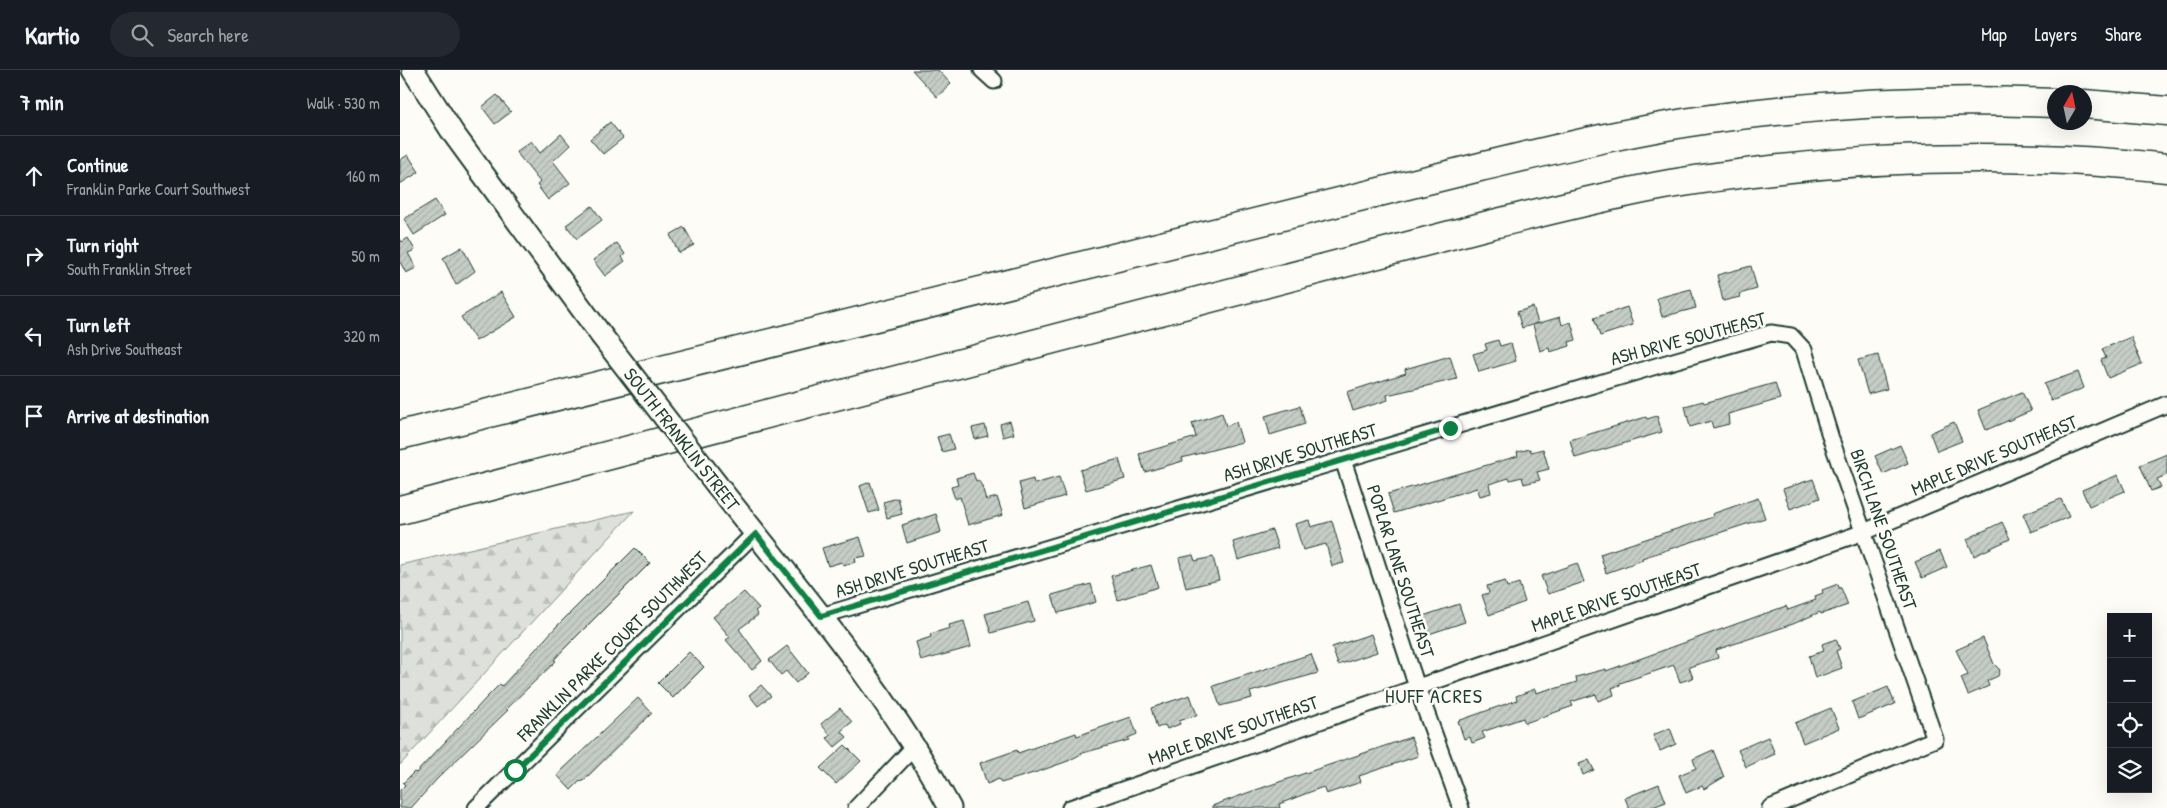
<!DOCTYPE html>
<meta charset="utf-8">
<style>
:root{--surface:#171b24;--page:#242831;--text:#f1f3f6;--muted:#9ea1a6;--line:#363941}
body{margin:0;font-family:"Patrick Hand",sans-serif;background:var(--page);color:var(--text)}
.controls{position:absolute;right:15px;bottom:15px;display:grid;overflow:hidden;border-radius:0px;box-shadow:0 5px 20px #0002}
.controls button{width:45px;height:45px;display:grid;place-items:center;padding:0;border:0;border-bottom:1px solid var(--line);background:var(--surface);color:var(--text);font:25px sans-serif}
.compass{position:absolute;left:1647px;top:15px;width:45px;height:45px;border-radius:50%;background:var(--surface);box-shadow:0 5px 20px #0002;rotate:9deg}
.stop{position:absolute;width:15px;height:15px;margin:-11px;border:4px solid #0b8043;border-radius:50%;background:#fff}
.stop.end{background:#0b8043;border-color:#fff;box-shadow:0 1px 5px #0008}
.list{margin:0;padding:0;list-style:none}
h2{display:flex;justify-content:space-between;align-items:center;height:65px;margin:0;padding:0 20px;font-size:21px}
h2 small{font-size:16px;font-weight:400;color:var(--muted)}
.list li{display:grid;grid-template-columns:32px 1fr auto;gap:15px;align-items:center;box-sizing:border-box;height:80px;padding:0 20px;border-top:1px solid var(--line)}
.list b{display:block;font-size:19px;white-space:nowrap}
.list p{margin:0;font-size:16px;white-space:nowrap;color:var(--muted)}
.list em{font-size:16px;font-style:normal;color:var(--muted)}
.icon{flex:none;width:28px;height:28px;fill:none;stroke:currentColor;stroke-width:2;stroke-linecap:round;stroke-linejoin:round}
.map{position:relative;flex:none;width:1767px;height:738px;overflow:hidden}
header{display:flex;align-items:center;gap:30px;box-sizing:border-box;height:70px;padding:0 25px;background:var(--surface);border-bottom:1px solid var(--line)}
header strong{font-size:24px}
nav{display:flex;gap:28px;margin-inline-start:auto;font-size:18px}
.search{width:350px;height:45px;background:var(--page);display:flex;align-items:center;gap:12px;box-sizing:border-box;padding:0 18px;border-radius:28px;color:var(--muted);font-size:19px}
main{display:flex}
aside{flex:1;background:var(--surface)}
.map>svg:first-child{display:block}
.forest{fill:url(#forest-firs);stroke:#7e8e88}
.building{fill:url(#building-hatch);stroke:#1f3d34}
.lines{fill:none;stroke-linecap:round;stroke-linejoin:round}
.street-casing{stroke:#1f3d34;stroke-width:19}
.secondary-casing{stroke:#1f3d34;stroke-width:25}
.highway-casing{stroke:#1f3d34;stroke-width:31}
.street{stroke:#fdfcf7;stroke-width:15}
.secondary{stroke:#fdfcf7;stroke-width:21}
.highway{stroke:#fdfcf7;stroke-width:28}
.secondary-bridge-casing{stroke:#1f3d34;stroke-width:25;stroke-linecap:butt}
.secondary-bridge{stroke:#fdfcf7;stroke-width:21}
.route{stroke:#0b8043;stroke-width:6}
.labels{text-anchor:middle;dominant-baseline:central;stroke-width:5;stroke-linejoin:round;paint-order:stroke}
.street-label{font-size:19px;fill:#1f3d34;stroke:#fdfcf7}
.neighbourhood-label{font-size:20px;letter-spacing:1px;fill:#1f3d34;stroke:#fdfcf7}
</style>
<header>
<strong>Kartio</strong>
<div class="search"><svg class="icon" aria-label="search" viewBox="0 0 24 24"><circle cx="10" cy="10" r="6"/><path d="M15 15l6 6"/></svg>Search here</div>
<nav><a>Map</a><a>Layers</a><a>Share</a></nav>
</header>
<main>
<aside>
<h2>7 min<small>Walk · 530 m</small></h2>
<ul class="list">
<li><svg class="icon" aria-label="ahead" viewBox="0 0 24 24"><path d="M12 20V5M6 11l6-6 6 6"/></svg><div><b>Continue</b><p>Franklin Parke Court Southwest</p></div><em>160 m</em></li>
<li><svg class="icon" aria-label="right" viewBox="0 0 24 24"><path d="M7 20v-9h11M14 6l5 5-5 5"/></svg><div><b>Turn right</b><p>South Franklin Street</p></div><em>50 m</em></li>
<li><svg class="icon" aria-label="left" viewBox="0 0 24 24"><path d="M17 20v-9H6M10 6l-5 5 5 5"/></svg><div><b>Turn left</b><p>Ash Drive Southeast</p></div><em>320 m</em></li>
<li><svg class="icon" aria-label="arrive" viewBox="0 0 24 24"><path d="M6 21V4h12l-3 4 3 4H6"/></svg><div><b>Arrive at destination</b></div></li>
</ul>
</aside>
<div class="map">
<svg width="1767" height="738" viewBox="0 0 1767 738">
<defs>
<pattern id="forest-firs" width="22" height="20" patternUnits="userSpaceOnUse" patternTransform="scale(1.25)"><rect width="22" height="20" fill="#dde0db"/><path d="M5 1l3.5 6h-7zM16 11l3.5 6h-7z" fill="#bdc1bd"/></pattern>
<pattern id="building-hatch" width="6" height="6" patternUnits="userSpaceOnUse" patternTransform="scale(1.25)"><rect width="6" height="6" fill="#c6cdc7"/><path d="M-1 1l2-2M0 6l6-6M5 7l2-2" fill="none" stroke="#aab1ac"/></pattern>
</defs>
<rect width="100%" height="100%" fill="#fdfcf7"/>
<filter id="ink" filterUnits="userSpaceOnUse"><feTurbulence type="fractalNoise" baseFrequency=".02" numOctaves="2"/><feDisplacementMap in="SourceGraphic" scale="10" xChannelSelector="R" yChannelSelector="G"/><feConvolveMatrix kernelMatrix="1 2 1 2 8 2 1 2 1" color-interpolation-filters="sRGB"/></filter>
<g filter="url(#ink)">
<!-- forest -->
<polygon class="forest" points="234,441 0,695 0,495"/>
<!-- building -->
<g class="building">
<polygon points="512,0 538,0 551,14 537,27"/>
<polygon points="97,25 111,42 95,54 82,37"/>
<polygon points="210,52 223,68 203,84 190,69"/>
<polygon points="161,64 170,75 153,91 170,113 148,130 137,115 140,112 116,82 131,71 140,83"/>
<polygon points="8,85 19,102 0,114 0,90"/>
<polygon points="35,130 45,145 14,165 4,149"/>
<polygon points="192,136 202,150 177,169 166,155"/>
<polygon points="284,157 294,175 279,183 270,165"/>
<polygon points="8,168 15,180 8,183 16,198 6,203 0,192 0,169 2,172"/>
<polygon points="217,173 225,184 222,187 225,191 205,206 193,190"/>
<polygon points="62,177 75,201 56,215 43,188"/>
<polygon points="1351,196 1357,219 1339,224 1340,227 1323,231 1317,205"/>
<polygon points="1291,219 1296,238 1262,247 1257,228"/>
<polygon points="101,222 116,247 76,271 61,247"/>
<polygon points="1133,237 1138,253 1122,258 1117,242"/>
<polygon points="1227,237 1233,255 1200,266 1194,248"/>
<polygon points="1160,247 1162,255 1171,252 1176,270 1169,272 1170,276 1150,282 1149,278 1140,281 1133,255"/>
<polygon points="1731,267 1742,294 1708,308 1701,290 1706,288 1702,279"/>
<polygon points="1098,270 1100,276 1111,273 1116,291 1079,302 1073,284 1087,280 1085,274"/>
<polygon points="1478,285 1487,319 1468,324 1458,290"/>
<polygon points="1050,286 1057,309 987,325 988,330 953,341 947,322 1006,303 1005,299"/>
<polygon points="1678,302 1684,318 1651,331 1644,314"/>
<polygon points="1375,313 1380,329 1328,344 1329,354 1313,358 1311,351 1290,357 1285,336 1303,331 1304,333"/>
<polygon points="1622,322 1631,341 1586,360 1578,340"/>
<polygon points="900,336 905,354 870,365 865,346"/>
<polygon points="822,343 826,356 836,352 842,372 782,388 783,391 745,402 739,384 796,367 792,353"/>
<polygon points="1257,346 1262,362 1175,388 1170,370 1246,347 1247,349"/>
<polygon points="610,351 614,364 603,367 600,354"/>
<polygon points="1554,352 1562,371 1537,381 1530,363"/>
<polygon points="585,355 588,366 575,369 572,358"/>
<polygon points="549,364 554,379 542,382 537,367"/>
<polygon points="1500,375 1508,393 1483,404 1475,386"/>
<polygon points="1130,379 1131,382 1143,379 1149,399 1137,402 1140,410 1124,414 1122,407 1110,410 1109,408 1089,414 1091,423 1080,426 1077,418 994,443 988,424 1118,386 1117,382"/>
<polygon points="1767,384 1767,405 1757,409 1761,417 1751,421 1740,395"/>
<polygon points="719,389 725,409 686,420 680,400"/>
<polygon points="573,403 576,411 578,410 582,416 586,430 597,427 603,445 568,455 560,427 555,429 551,417 558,415 556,408"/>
<polygon points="1718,405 1725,421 1689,436 1682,420"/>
<polygon points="659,407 665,426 625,438 619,413 633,409 634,414"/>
<polygon points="1413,409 1420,428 1390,439 1383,419"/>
<polygon points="470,412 479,440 469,443 460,416"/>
<polygon points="498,428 502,444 487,448 483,432"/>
<polygon points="1358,428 1365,448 1242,488 1243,490 1206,503 1200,484 1313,447 1312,444"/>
<polygon points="1661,429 1669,447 1631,462 1623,444"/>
<polygon points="536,444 541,462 507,473 502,455"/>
<polygon points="909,450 911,457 932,451 944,493 932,496 926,474 903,480 895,454"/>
<polygon points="1602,452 1610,469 1574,486 1567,469"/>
<polygon points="872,460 878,478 838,490 833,472"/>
<polygon points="460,467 466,486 455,488 456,492 443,495 442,492 428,496 422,478"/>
<polygon points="235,478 250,493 163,580 154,590 156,591 106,639 108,640 37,709 11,738 0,738 0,720 5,715 3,713 14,702 16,703 89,625 100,614 102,616 156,557"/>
<polygon points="1540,481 1547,497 1522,508 1515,492"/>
<polygon points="793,485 795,491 813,487 819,510 786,518 779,488"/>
<polygon points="1177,493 1184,512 1148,524 1141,506"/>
<polygon points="751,495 758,517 718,530 711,506"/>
<polygon points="1105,511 1107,517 1119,513 1125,532 1089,545 1082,525 1089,523 1087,516"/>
<polygon points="691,514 696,532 658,543 652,525"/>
<polygon points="1438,514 1439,518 1441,518 1448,535 1421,544 1420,542 1393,554 1316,580 1318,588 1289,597 1293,608 1280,612 1274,595 1220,613 1220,615 1212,618 1214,625 1198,631 1196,624 1171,632 1173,636 1125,653 1123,648 1082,662 1085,668 1072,673 1070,667 1064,669 1058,651 1117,630 1116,626 1135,619 1136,623 1153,618 1154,619 1177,612 1176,607 1206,599 1206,601 1386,536 1388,540 1416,530 1415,526 1423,523 1422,520"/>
<polygon points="344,522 359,538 355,541 358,545 339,559 362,591 352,600 326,570 330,567 313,547"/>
<polygon points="628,532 634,551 591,563 585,544"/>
<polygon points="1059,534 1065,552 1029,564 1023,546"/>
<polygon points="564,551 571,577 521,591 516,572 531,567 530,564 550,558 549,555"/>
<polygon points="971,564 977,582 938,595 932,577"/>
<polygon points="1583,568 1594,594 1600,600 1598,606 1587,611 1589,616 1568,625 1561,608 1568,605 1556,580"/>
<polygon points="1436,569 1440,579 1436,581 1442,598 1415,608 1409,586 1424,581 1422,574"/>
<polygon points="387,576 408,603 396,613 386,601 381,605 369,590"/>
<polygon points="289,582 304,597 273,628 258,613"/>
<polygon points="911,584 918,603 850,622 852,628 820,636 813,616"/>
<polygon points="361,615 371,626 358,636 349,625"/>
<polygon points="1488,617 1495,634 1458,649 1452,632"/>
<polygon points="790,625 797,645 779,651 780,654 767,659 765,655 757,658 751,638"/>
<polygon points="238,628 252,643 182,712 181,710 171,720 157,705"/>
<polygon points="440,638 452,652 441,661 447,667 435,677 427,668 430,665 421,654"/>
<polygon points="1431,638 1439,658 1403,673 1395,653"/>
<polygon points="731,647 737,664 728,668 729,670 683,683 668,691 640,701 601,713 599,709 587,714 580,693 617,680 618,683 676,663 677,666"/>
<polygon points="1270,658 1276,674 1260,681 1253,665"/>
<polygon points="1011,667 1018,686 959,706 961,712 926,724 923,717 879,734 880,738 812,738 812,736 847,723"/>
<polygon points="1368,667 1375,684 1346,697 1338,680"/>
<polygon points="445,675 461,691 436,714 420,698"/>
<polygon points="1313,680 1324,707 1304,719 1302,716 1286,723 1279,705 1296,698 1293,689"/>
<polygon points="1189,690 1194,700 1183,705 1179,694"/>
<polygon points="1259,714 1266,732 1250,738 1229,738 1225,728"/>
</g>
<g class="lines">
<!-- street casing -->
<g class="street-casing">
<g id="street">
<polyline points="582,0 594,11"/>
<polyline points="943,390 1017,617 1061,738"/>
<polyline points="421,546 1263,294 1371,263 1391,266 1404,280 1431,369 1535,669 1370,738"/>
<polyline points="76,738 355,463"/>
<polyline points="456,738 514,677"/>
<polyline points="670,738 1464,462 1767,334"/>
</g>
</g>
<!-- secondary casing -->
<g class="secondary-casing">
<g id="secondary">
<polyline points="13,0 53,63 201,265"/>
<path d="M 317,415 C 398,518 487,621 550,738"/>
</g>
</g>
<!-- highway casing -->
<g class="highway-casing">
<g id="highway">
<polyline points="1684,34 1767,41"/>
<path d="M 0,365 L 1080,97 C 1156,79 1233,60 1310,49 C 1425,33 1539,28 1654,33"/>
<path d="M 0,440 L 1085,156 C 1147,141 1208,125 1270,114 C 1434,87 1601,80 1767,98"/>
</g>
</g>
<!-- street -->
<use href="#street" class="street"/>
<!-- secondary -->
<use href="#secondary" class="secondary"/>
<!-- highway -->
<use href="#highway" class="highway"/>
<!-- secondary-bridge casing -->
<g class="secondary-bridge-casing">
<polyline id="secondary-bridge" points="201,265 317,415"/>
</g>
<!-- secondary-bridge -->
<use href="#secondary-bridge" class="secondary-bridge"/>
</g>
</g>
<g class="lines" filter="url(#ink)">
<!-- route -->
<polyline class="route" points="115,700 356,464 421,546 1050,358"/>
</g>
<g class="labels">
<!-- street labels -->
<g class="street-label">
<text transform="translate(1288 268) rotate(-15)">ASH DRIVE SOUTHEAST</text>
<text transform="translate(282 369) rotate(52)">SOUTH FRANKLIN STREET</text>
<text transform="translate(900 382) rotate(-17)">ASH DRIVE SOUTHEAST</text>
<text transform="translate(1594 385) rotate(-23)">MAPLE DRIVE SOUTHEAST</text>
<text transform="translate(1484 459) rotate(71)">BIRCH LANE SOUTHEAST</text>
<text transform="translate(512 498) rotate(-17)">ASH DRIVE SOUTHEAST</text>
<text transform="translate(1001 501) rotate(72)">POPLAR LANE SOUTHEAST</text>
<text transform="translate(1216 527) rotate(-19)">MAPLE DRIVE SOUTHEAST</text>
<text transform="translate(212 576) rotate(-45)">FRANKLIN PARKE COURT SOUTHWEST</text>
<text transform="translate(833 660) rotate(-19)">MAPLE DRIVE SOUTHEAST</text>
</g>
<!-- neighbourhood labels -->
<g class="neighbourhood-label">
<text x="1034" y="625">HUFF ACRES</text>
</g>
</g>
</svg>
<div class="controls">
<button>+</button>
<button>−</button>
<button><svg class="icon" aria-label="locate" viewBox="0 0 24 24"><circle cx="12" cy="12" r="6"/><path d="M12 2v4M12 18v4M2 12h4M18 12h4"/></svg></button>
<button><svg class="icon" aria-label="layers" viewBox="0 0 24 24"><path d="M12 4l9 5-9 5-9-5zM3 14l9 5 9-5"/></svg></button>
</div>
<svg class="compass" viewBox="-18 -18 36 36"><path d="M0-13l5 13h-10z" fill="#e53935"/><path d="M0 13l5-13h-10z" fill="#9ea1a6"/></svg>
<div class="stop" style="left:115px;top:700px"></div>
<div class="stop end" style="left:1050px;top:358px"></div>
</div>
</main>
